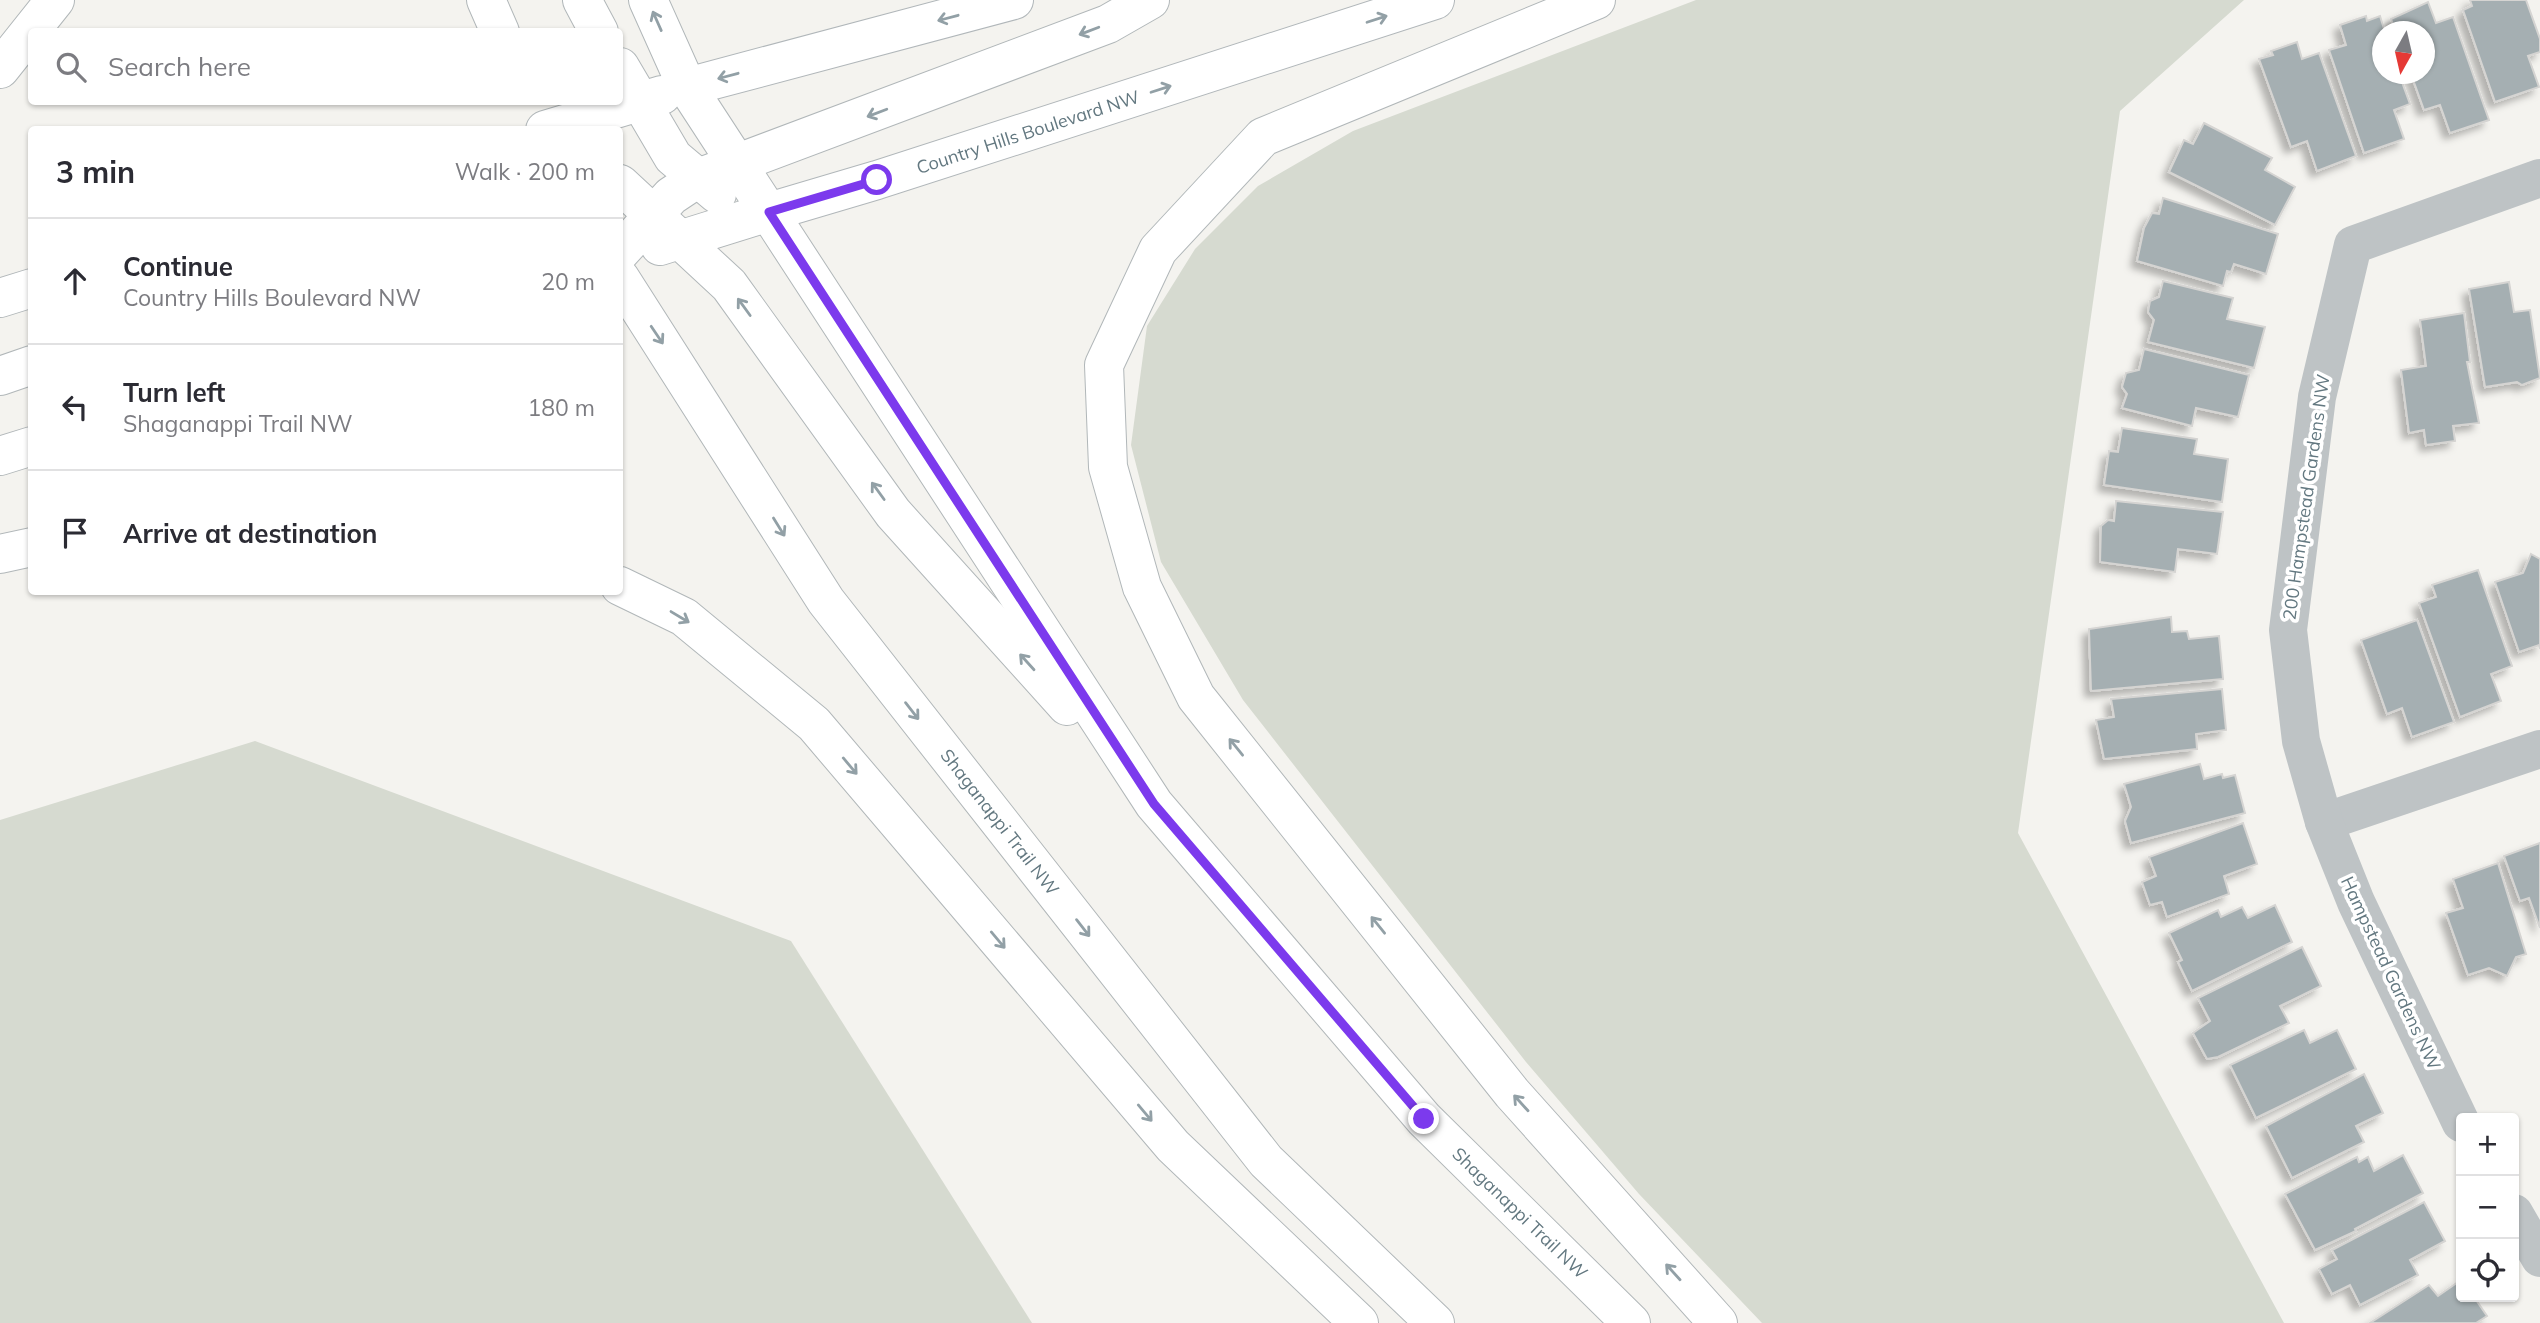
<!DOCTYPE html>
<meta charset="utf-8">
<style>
:root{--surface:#fff;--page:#f7f7f7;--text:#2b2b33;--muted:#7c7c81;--line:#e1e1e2}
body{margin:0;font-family:Mulish,sans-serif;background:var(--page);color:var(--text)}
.controls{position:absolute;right:21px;bottom:21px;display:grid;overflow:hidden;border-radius:7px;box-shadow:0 2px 5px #0004}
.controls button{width:63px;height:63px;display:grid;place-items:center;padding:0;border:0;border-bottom:2px solid var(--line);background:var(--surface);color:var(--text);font:35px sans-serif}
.compass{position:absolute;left:2372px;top:21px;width:63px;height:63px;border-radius:50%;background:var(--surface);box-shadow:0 2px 5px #0004;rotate:188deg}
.stop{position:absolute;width:21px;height:21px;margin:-16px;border:5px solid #7c3aed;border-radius:50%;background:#fff}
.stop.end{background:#7c3aed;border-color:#fff;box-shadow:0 2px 7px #0008}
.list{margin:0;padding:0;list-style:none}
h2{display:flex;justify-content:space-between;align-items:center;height:91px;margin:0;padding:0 28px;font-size:30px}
h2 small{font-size:23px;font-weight:400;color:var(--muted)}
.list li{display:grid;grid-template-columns:46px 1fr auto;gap:21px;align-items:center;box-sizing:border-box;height:126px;padding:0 28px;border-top:2px solid var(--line)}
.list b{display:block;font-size:26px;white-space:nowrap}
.list p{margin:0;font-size:23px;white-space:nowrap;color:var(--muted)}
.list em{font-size:23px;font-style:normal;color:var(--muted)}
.icon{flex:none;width:38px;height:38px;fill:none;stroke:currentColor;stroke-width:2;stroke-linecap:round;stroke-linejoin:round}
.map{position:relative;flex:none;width:2540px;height:1323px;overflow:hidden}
.search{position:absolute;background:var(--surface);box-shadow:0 2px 5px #0004;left:28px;top:28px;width:595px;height:77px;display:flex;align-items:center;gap:18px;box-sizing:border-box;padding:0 24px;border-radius:7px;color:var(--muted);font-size:26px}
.panel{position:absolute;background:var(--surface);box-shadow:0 2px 5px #0004;left:28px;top:126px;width:595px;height:469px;border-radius:7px}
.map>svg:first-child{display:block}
.green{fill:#d6dad0}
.building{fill:#a5afb2;stroke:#d5d4d2;stroke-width:2;filter:url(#shadow)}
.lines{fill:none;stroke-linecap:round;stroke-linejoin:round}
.secondary-casing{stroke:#b1b7ba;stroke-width:40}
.primary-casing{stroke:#b1b7b9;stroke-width:40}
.minor{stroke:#bec3c5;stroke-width:38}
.secondary{stroke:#fff;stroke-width:38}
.primary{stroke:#fff;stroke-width:38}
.oneway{stroke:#92a0a6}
.route{stroke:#7c3aed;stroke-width:9}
.labels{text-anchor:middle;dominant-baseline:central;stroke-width:7;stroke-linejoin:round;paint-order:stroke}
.street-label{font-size:18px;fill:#637880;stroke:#fff}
</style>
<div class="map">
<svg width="2540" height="1323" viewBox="0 0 2540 1323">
<defs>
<filter id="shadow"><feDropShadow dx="-6" dy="6" stdDeviation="3.5" flood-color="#0004"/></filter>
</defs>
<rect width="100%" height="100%" fill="#f4f3ef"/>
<!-- green -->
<g class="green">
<polygon points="1696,0 2244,0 2120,111 2018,833 2284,1323 1762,1323 1639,1194 1526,1062 1243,700 1161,562 1131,445 1147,326 1195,249 1258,186 1353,131"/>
<polygon points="255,741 791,941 1032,1323 0,1323 0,820"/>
</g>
<!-- building -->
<g class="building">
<polygon points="2470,0 2526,0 2540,39 2540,52 2528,56 2539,87 2495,102 2463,10 2472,6"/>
<polygon points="2428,2 2436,23 2453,17 2489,120 2450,133 2440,105 2424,110 2411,74 2424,74 2424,32 2396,32 2391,19"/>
<polygon points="2366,16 2367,21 2380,16 2385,32 2382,74 2399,74 2410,104 2394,110 2404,139 2364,153 2329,50 2346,45 2340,25"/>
<polygon points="2297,42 2302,59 2319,53 2356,156 2317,171 2307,141 2291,147 2259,59 2273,55 2271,51"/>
<polygon points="2204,123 2272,158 2265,170 2295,187 2275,225 2169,172 2184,140 2193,144"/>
<polygon points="2163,198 2278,234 2266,274 2234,264 2231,272 2227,271 2223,286 2137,261 2144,228 2152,213 2159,214"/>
<polygon points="2163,281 2233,298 2227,319 2265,327 2254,368 2148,342 2154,320 2148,312 2150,301 2159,297"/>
<polygon points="2509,282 2514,312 2530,310 2540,378 2522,385 2517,382 2485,387 2469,289"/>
<polygon points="2464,313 2470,362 2467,362 2479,423 2453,426 2455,441 2426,445 2424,430 2409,433 2401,370 2426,366 2420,320"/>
<polygon points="2144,349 2249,375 2238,417 2196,408 2192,426 2122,408 2127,394 2122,387 2126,373 2139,370"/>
<polygon points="2122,428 2197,439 2194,454 2228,459 2222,502 2104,485 2109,451 2118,452"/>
<polygon points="2116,501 2223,512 2217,554 2178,549 2175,572 2100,562 2101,526 2108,520 2114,521"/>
<polygon points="2531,554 2540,559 2540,649 2539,645 2519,652 2495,582 2523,573"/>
<polygon points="2478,570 2512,666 2491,674 2501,701 2460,717 2419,603 2436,597 2432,585"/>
<polygon points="2171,617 2172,632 2187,631 2189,639 2219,636 2223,679 2091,691 2089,629"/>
<polygon points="2417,620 2454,722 2412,737 2402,708 2387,714 2361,640"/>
<polygon points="2222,689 2226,730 2196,734 2197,749 2104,759 2096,720 2114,717 2111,699"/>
<polygon points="2200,764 2204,779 2222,774 2223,778 2235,775 2245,813 2131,843 2125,821 2131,807 2124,784"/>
<polygon points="2243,823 2257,864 2224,876 2229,894 2167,917 2162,902 2150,905 2142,882 2156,876 2149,857"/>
<polygon points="2540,843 2540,928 2529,898 2520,901 2504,856"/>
<polygon points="2498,863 2526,954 2516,957 2507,976 2489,968 2468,975 2446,913 2463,908 2453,879"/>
<polygon points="2275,905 2292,942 2192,991 2178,962 2182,960 2169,933 2218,910 2221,917 2242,907 2248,918"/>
<polygon points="2302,947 2321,986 2280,1006 2289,1023 2218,1057 2207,1059 2193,1033 2210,1021 2198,998"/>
<polygon points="2304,1030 2310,1043 2337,1030 2356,1069 2256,1118 2230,1065"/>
<polygon points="2364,1074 2383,1113 2356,1126 2364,1142 2292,1178 2266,1126"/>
<polygon points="2403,1155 2423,1193 2355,1229 2356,1231 2315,1250 2285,1194 2357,1157 2359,1162 2368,1157 2374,1171"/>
<polygon points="2424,1202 2445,1241 2410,1260 2418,1275 2360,1305 2350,1285 2332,1294 2319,1269 2337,1259 2332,1250"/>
<polygon points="2461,1280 2461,1297 2474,1297 2487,1316 2476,1323 2370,1323 2429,1285 2438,1296"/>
</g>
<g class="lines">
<!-- secondary casing -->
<g class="secondary-casing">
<g id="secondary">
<polyline points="687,87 1014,0"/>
<polyline points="769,212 877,180 1435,0"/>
</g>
</g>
<!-- primary casing -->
<g class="primary-casing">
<g id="primary">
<polyline points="486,0 500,32"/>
<polyline points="582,0 599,32"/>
<polyline points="648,0 687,87 1154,804 1424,1119 1631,1323"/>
<polyline points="1596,0 1263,137 1158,250 1104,365 1108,467 1142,587 1196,697 1512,1093 1718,1323"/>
<polyline points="620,67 673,157 717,194"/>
<polyline points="0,69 55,0"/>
<polyline points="545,130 662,95"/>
<polyline points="620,184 729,285 893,513 1067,706"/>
<polyline points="660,246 769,212"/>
<polyline points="620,252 671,196 698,178 1108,24 1150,0"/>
<polyline points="620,278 826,601 1266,1161 1435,1323"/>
<polyline points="0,298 32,288"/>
<polyline points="0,376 32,365"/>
<polyline points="0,456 32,446"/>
<polyline points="0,554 32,547"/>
<polyline points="620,586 684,617 814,724 1173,1146 1359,1323"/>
</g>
</g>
<!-- minor -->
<g class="minor">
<polyline points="2324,822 2540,749"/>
<polyline points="2461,1123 2356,902 2324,822 2301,741 2288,630 2317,397 2353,245 2540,178"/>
<polyline points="2514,1213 2540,1258"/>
</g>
<!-- secondary -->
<use href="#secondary" class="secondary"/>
<!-- primary -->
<use href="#primary" class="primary"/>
</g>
<!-- one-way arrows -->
<defs><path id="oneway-shaft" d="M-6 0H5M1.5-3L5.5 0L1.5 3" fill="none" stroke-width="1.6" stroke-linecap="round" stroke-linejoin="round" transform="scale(1.75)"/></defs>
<g class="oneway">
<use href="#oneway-shaft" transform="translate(948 18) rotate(165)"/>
<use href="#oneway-shaft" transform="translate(1377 19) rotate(-18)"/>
<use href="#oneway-shaft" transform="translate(657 21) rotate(-114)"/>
<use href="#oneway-shaft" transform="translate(1089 31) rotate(159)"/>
<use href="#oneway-shaft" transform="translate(728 76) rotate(165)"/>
<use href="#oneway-shaft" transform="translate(1161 89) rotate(-18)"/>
<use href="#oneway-shaft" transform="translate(877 113) rotate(159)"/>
<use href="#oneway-shaft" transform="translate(744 307) rotate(-126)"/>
<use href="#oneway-shaft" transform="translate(657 335) rotate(56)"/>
<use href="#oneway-shaft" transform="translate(878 491) rotate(-126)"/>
<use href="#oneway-shaft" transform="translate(779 527) rotate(58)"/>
<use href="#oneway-shaft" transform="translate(680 617) rotate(31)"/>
<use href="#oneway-shaft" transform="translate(1027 662) rotate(-132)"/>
<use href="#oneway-shaft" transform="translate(912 711) rotate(52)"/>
<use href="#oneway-shaft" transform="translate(1236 747) rotate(-129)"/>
<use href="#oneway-shaft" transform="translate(850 766) rotate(50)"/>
<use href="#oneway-shaft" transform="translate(1378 925) rotate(-129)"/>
<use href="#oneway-shaft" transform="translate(1083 928) rotate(52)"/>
<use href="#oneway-shaft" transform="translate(998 940) rotate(50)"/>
<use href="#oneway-shaft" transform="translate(1521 1103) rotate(-132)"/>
<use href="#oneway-shaft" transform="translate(1145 1113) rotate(50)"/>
<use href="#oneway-shaft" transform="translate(1673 1272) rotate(-132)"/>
</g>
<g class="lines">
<!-- route -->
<polyline class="route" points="877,180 769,212 1154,804 1424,1119"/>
</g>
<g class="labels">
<!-- street labels -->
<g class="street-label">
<text transform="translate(1028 132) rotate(-18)">Country Hills Boulevard NW</text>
<text transform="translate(2306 497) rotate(-82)">200 Hampstead Gardens NW</text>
<text transform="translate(1000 822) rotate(52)">Shaganappi Trail NW</text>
<text transform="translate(2391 973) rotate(65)">Hampstead Gardens NW</text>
<text transform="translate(1520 1213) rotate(44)">Shaganappi Trail NW</text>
</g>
</g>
</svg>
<div class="controls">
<button>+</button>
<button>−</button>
<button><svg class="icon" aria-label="locate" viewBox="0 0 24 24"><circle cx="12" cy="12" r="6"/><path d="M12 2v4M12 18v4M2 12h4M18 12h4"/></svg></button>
</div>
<svg class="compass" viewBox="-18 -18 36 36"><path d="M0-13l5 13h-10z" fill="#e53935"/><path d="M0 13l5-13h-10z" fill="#7c7c81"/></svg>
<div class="stop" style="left:877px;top:180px"></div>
<div class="stop end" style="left:1424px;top:1119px"></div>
<div class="search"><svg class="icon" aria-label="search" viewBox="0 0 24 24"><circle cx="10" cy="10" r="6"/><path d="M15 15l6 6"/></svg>Search here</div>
<section class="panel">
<h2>3 min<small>Walk · 200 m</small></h2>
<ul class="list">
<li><svg class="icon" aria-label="ahead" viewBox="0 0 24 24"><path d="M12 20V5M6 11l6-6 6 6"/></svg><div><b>Continue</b><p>Country Hills Boulevard NW</p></div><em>20 m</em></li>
<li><svg class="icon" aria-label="left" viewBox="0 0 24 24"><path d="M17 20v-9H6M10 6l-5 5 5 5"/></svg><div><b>Turn left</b><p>Shaganappi Trail NW</p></div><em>180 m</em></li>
<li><svg class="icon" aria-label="arrive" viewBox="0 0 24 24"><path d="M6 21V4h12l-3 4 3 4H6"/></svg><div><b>Arrive at destination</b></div></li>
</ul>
</section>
</div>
